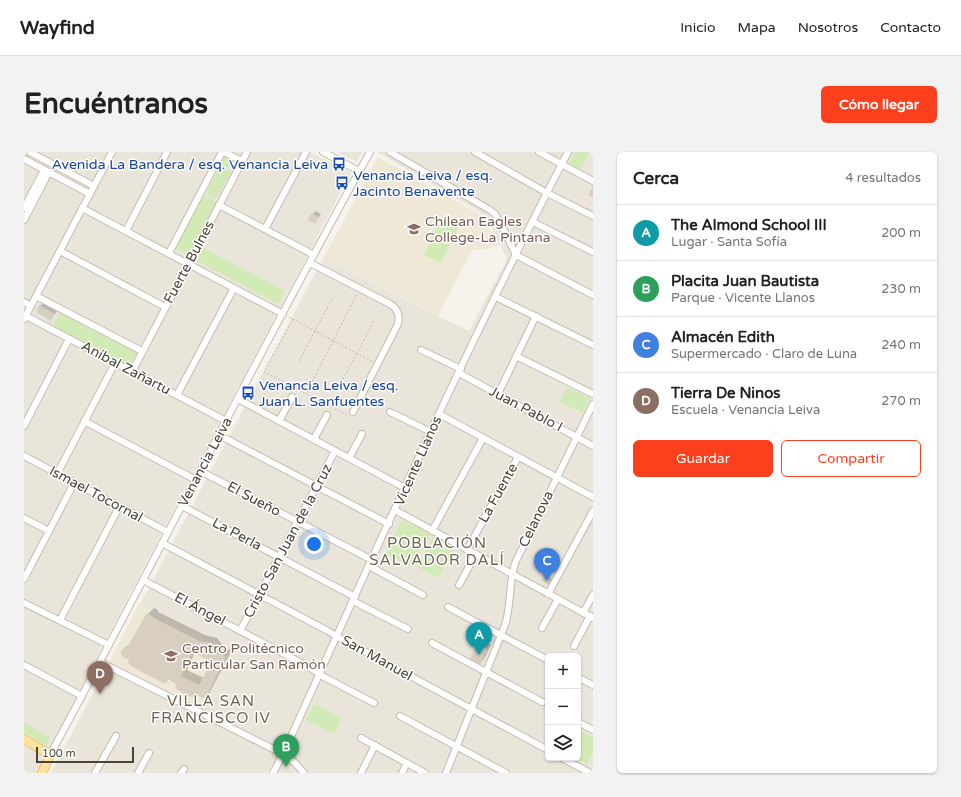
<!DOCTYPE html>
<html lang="es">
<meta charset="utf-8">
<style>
:root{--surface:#fff;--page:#f2f2f2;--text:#202124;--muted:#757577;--line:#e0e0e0;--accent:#fc3f1d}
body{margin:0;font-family:"Varela Round",sans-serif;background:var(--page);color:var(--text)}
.controls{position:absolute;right:12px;bottom:12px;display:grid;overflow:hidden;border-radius:6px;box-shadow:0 1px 3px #0004}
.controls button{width:36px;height:36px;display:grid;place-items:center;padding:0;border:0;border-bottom:1px solid var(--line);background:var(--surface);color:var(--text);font:20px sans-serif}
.scale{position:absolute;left:12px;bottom:10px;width:98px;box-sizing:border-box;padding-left:4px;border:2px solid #4b4439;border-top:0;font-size:11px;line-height:14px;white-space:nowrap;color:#4b4439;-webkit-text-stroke:3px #fff;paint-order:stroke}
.you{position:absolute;left:290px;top:392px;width:14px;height:14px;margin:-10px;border:3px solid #fff;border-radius:50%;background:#1a73e8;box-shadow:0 0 0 6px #1a73e833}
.badge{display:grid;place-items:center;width:26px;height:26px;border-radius:50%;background:var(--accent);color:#fff;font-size:13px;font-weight:700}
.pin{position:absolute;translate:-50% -33px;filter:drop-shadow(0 1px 2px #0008)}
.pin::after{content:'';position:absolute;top:21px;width:14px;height:12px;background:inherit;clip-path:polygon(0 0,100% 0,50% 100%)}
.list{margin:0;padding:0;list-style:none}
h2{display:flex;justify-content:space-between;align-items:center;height:52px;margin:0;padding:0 16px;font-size:17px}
h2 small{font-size:13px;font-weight:400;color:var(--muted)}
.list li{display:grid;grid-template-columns:26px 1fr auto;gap:12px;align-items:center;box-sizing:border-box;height:56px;padding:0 16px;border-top:1px solid var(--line)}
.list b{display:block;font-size:15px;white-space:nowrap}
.list p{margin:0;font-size:13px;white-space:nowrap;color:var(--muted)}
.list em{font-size:13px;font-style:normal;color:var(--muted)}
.actions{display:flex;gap:8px;padding:12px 16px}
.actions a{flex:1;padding:9px 0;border:1px solid var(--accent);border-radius:6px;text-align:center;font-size:14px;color:var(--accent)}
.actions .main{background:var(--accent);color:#fff}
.icon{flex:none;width:22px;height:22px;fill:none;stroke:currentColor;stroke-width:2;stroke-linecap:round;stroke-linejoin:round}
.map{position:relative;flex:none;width:569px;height:621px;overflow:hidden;border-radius:6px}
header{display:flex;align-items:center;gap:24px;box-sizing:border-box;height:56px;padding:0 20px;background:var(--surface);border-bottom:1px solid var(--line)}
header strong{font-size:19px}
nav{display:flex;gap:22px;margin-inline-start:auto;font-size:14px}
.intro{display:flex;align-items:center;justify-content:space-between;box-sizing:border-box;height:96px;padding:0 24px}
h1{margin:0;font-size:28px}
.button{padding:10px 18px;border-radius:6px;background:var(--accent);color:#fff;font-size:14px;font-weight:700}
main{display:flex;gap:24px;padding:0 24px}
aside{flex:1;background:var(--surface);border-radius:6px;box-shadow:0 1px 3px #0004}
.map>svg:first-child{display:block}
.residential{fill:#eae5da;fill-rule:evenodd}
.education{fill:#efe8d6}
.green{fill:#d2eab5}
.shadow{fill:#0003;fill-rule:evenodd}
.building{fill:#d8cfc1;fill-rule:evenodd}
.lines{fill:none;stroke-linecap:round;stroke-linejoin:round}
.minor-casing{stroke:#c2bbae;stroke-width:8}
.major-casing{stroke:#e6c16a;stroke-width:10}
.path{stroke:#c4b79f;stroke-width:1;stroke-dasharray:2 2;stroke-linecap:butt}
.minor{stroke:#fff;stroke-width:6}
.major{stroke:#ffe39c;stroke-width:8}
.labels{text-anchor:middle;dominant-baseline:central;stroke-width:3;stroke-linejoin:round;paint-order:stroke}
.transit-label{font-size:14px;fill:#164399;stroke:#fff;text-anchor:start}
.education-label{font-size:14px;fill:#785e54;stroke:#fff;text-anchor:start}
.street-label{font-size:14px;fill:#4b4439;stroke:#fff}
.neighbourhood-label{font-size:15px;letter-spacing:1px;fill:#6e6250;stroke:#fff}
</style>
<header>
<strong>Wayfind</strong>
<nav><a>Inicio</a><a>Mapa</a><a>Nosotros</a><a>Contacto</a></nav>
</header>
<div class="intro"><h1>Encuéntranos</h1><a class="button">Cómo llegar</a></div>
<main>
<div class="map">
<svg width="569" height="621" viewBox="0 0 569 621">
<rect width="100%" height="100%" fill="#f6f3ec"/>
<!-- residential -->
<g class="residential">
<polygon points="0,0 286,0 327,21 77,497 14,621 0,621"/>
<polygon points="313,0 338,0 333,10"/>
<path d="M 353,0 L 569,0 L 569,621 L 27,621 L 300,105 L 395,155 L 445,179 L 483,107 L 463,67 L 451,57 ZM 524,504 L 554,504 L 554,606 L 524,606 Z"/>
</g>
<!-- education -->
<g class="education">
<polygon points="354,5 455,62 476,93 466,97 448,98 414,164 300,105"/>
<polygon points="115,452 208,500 179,558 87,513 86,509"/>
</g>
<!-- green -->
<g class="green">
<polygon points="551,0 566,0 557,17 545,11"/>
<polygon points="201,3 213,9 209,18 196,12"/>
<polygon points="196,14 207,20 192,47 182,41"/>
<polygon points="179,43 192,50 164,103 151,96"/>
<polygon points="417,68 434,76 417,111 400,103"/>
<polygon points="179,96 261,139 254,152 173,109"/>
<polygon points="37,159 114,200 106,214 29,174"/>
<polygon points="543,235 566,246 559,261 536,250"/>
<polygon points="378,368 407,382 399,397 370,383"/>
<polygon points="410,384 431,395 414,426 393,415"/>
<polygon points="370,385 395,398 387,415 362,402"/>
<polygon points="290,552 318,566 310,582 282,568"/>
<polygon points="0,570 26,585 23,594 0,580"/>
<polygon points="554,577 569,585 569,599 563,612 551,606 554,606"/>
</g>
<!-- shadow -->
<g class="shadow">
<polygon points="291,59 297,62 291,71 285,68"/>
<polygon points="19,151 33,159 27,167 16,154"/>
<polygon points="522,424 528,428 526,430 521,425"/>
<path d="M 130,456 L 134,458 L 134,460 L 181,483 L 193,486 L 199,494 L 206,498 L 207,500 L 186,540 L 181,546 L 172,542 L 170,544 L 145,527 L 141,530 L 106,508 L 101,496 L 108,490 L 123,463 ZM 171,500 L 189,509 L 180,526 L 163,518 Z"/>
<polygon points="458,489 467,493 460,507 456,511 454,493"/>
</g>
<!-- building -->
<g class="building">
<polygon points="569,34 569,46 564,43"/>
<polygon points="287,61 295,65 291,72 284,68"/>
<polygon points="15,153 31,162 27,169 12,160"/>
<polygon points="520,424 527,429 525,433 518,428"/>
<path d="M 122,462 L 129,464 L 128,465 L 175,489 L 187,491 L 194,500 L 201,504 L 201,507 L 181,547 L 171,542 L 170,545 L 161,543 L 154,538 L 151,535 L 152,532 L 149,530 L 144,527 L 142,531 L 139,531 L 107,514 L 107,513 L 104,511 L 105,508 L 97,504 L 97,499 L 101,495 L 103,496 ZM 169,500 L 187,510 L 175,533 L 157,524 Z"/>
<polygon points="453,492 463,497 456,513 446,508"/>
</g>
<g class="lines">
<!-- minor casing -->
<g class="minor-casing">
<g id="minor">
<polyline points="6,0 70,34"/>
<polyline points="200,0 218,9"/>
<polyline points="299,0 335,19"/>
<polyline points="366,0 466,58 471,62 478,74 492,103 569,143"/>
<polyline points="451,0 523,41 569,64"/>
<polyline points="515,0 569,29"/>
<polyline points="0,7 66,42"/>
<polyline points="195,53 290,103"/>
<polyline points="0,56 20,18"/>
<polyline points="58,56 259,162"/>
<polyline points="0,68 25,20"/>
<polyline points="509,70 569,100"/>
<polyline points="241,77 282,0"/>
<polyline points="102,79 143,0"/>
<polyline points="36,99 141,155"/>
<polyline points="145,101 198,0"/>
<path d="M 286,111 L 366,152 C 374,157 376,164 374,172 L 329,260"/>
<polyline points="12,144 118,199"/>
<polyline points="472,145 569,193"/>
<polyline points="0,150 7,154"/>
<polyline points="2,164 202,269"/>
<polyline points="0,167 88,0"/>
<polyline points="397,198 437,217"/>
<polyline points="492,204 569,242"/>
<polyline points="108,220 223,0"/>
<polyline points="435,221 569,294"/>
<polyline points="474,242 512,164"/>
<polyline points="153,243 210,136"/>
<polyline points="214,247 381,336"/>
<polyline points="366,260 407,280"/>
<polyline points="415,262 569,345"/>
<polyline points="60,269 172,328"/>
<polyline points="255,269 268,245"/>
<polyline points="0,274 45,187"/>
<polyline points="195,283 365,372"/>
<polyline points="290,287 303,263"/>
<polyline points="0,304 144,380"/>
<polyline points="325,306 338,282"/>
<polyline points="176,319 348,408"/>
<polyline points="33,322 91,211"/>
<polyline points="158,354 331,445"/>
<polyline points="371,358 569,466"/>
<polyline points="0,366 25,379"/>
<polyline points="408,379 459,286"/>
<polyline points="138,391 302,478 321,489 524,598"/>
<polyline points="443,398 494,305"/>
<polyline points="345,414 399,443"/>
<polyline points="0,427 50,331"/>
<polyline points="119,428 285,515 300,525 350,551"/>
<polyline points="435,433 452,402"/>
<polyline points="524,442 569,359"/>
<polyline points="329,449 384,477"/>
<polyline points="0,451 85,493"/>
<polyline points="424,455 524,508"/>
<polyline points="559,461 569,443"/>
<polyline points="36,468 95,355"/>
<polyline points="518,476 534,447"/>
<polyline points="216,479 311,299"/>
<polyline points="408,491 518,550"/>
<polyline points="550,494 566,464"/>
<polyline points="76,510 259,602 271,611 280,621"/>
<polyline points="0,513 58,544"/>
<polyline points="557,527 569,533"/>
<polyline points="376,564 482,621"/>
<polyline points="554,570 569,578"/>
<polyline points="337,586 401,621"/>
<path d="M 26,603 C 135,403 235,198 346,0"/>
<polyline points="538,606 566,621"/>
<polyline points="71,621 92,584"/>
<polyline points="114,621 125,601"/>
<polyline points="157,621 160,617"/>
<path d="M 249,621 L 259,602 C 351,400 441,197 544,0"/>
<polyline points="337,621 351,593"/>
<polyline points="378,621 383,611"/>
<path d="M 422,621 L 481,473 C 488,452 484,429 492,409 L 569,252"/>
</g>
</g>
<!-- major casing -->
<g class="major-casing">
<polyline id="major" points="0,587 26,603 18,621"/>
</g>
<!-- path -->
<g class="path">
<polyline points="265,165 349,210"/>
<polyline points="269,167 240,220 281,241"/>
<polyline points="275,209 309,145"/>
<polyline points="317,231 350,169"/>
<polyline points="323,263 282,242 333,142"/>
</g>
<!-- minor -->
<use href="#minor" class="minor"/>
<!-- major -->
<use href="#major" class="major"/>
</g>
<!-- icons -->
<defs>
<g id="bus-bare" transform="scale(1.08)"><path d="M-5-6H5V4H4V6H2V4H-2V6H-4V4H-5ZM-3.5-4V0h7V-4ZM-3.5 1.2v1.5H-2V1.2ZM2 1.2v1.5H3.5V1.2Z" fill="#1a4fb4" stroke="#fff" stroke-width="2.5" paint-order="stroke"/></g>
<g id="school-bare" transform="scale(1.08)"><path d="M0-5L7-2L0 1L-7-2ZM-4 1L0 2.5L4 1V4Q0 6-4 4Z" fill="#8d6e63" stroke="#fff" stroke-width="2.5" paint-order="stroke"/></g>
</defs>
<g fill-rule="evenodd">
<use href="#bus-bare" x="315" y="12"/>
<use href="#bus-bare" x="318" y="31"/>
<use href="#school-bare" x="390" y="77"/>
<use href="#bus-bare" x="224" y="241"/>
<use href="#school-bare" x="147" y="504"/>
</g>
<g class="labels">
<!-- transit labels -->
<g class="transit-label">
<text x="304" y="12" text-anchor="end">Avenida La Bandera / esq. Venancia Leiva</text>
<text x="329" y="23">Venancia Leiva / esq.<tspan x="329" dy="16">Jacinto Benavente</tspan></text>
<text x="235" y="233">Venancia Leiva / esq.<tspan x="235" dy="16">Juan L. Sanfuentes</tspan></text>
</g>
<!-- education labels -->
<g class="education-label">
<text x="401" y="69">Chilean Eagles<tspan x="401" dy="16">College-La Pintana</tspan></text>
<text x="158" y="496">Centro Politécnico<tspan x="158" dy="16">Particular San Ramón</tspan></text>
</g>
<!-- street labels -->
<g class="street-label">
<text transform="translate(165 110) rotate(-62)">Fuerte Bulnes</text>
<text transform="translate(102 216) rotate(28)">Aníbal Zañartu</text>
<text transform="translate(502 257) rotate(28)">Juan Pablo I</text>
<text transform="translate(394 309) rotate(-66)">Vicente Llanos</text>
<text transform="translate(181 310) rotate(-62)">Venancia Leiva</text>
<text transform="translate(474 341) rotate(-61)">La Fuente</text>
<text transform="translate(72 342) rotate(28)">Ismael Tocornal</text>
<text transform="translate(230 347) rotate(28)">El Sueño</text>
<text transform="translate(512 367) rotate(-64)">Celanova</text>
<text transform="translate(213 382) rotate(28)">La Perla</text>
<text transform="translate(264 389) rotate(-62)">Cristo San Juan de la Cruz</text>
<text transform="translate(176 457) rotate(28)">El Ángel</text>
<text transform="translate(353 506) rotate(29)">San Manuel</text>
</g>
<!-- neighbourhood labels -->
<g class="neighbourhood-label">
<text x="413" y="391">POBLACIÓN<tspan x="413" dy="17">SALVADOR DALÍ</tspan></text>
<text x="187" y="549">VILLA SAN<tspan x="187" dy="17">FRANCISCO IV</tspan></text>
</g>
</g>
</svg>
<div class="controls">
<button>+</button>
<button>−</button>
<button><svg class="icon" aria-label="layers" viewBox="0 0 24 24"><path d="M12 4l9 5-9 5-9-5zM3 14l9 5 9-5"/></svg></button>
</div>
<div class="scale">100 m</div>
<div class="you"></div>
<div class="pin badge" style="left:455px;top:503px;background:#0f9aa8">A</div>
<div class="pin badge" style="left:262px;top:615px;background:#2e9e5b">B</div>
<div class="pin badge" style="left:523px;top:429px;background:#3f7fe0">C</div>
<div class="pin badge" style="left:76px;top:542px;background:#8d6e63">D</div>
</div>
<aside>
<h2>Cerca<small>4 resultados</small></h2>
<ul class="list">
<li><span class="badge" style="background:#0f9aa8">A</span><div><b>The Almond School III</b><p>Lugar · Santa Sofía</p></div><em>200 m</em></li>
<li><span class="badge" style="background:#2e9e5b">B</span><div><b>Placita Juan Bautista</b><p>Parque · Vicente Llanos</p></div><em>230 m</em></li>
<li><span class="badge" style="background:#3f7fe0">C</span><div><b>Almacén Edith</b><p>Supermercado · Claro de Luna</p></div><em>240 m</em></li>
<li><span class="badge" style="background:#8d6e63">D</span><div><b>Tierra De Ninos</b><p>Escuela · Venancia Leiva</p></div><em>270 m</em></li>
</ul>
<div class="actions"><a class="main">Guardar</a><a>Compartir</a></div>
</aside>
</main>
